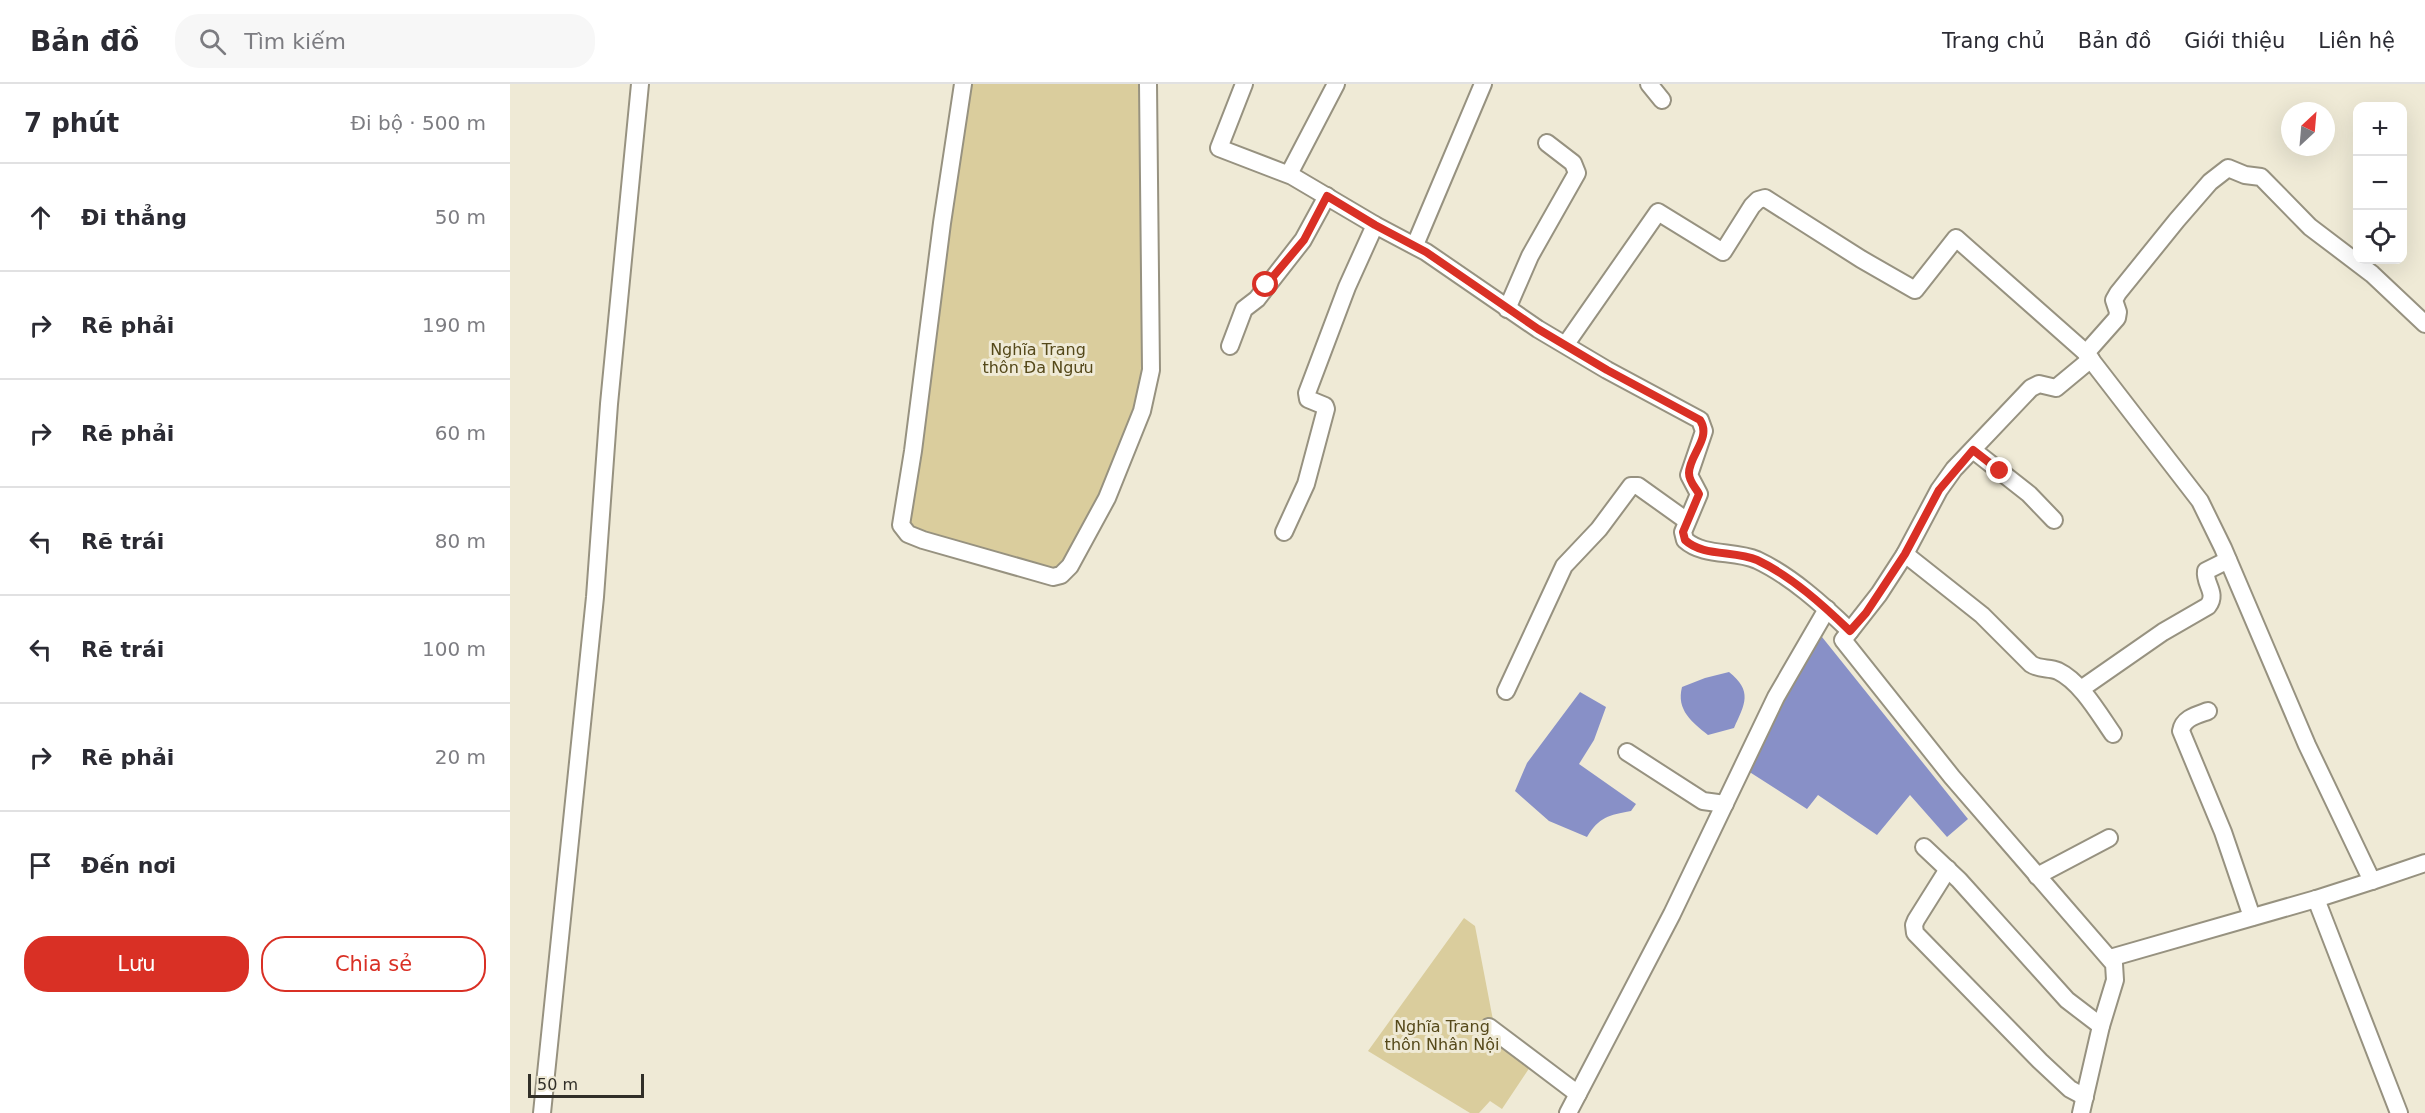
<!DOCTYPE html>
<html lang="vi">
<meta charset="utf-8">
<style>
:root{--surface:#fff;--page:#f7f7f7;--text:#2b2b33;--muted:#7c7c81;--line:#e1e1e2;--accent:#d93025}
body{margin:0;font-family:"DejaVu Sans",sans-serif;background:var(--page);color:var(--text)}
.controls{position:absolute;right:18px;top:18px;display:grid;overflow:hidden;border-radius:12px;box-shadow:0 6px 24px #0002}
.controls button{width:54px;height:54px;display:grid;place-items:center;padding:0;border:0;border-bottom:2px solid var(--line);background:var(--surface);color:var(--text);font:30px sans-serif}
.compass{position:absolute;left:1771px;top:18px;width:54px;height:54px;border-radius:50%;background:var(--surface);box-shadow:0 6px 24px #0002;rotate:26deg}
.scale{position:absolute;left:18px;bottom:15px;width:116px;box-sizing:border-box;padding-left:6px;border:3px solid #312f28;border-top:0;font-size:16px;line-height:21px;white-space:nowrap;color:#312f28;-webkit-text-stroke:4px #efead6;paint-order:stroke}
.stop{position:absolute;width:18px;height:18px;margin:-14px;border:4px solid #d93025;border-radius:50%;background:#fff}
.stop.end{background:#d93025;border-color:#fff;box-shadow:0 2px 6px #0008}
.list{margin:0;padding:0;list-style:none}
h2{display:flex;justify-content:space-between;align-items:center;height:78px;margin:0;padding:0 24px;font-size:26px}
h2 small{font-size:20px;font-weight:400;color:var(--muted)}
.list li{display:grid;grid-template-columns:39px 1fr auto;gap:18px;align-items:center;box-sizing:border-box;height:108px;padding:0 24px;border-top:2px solid var(--line)}
.list b{display:block;font-size:22px;white-space:nowrap}
.list em{font-size:20px;font-style:normal;color:var(--muted)}
.actions{display:flex;gap:12px;padding:18px 24px}
.actions a{flex:1;padding:14px 0;border:2px solid var(--accent);border-radius:24px;text-align:center;font-size:21px;color:var(--accent)}
.actions .main{background:var(--accent);color:#fff}
.icon{flex:none;width:33px;height:33px;fill:none;stroke:currentColor;stroke-width:2;stroke-linecap:round;stroke-linejoin:round}
.map{position:relative;flex:none;width:1915px;height:1029px;overflow:hidden}
header{display:flex;align-items:center;gap:36px;box-sizing:border-box;height:84px;padding:0 30px;background:var(--surface);border-bottom:2px solid var(--line)}
header strong{font-size:28px}
nav{display:flex;gap:33px;margin-inline-start:auto;font-size:21px}
.search{width:420px;height:54px;background:var(--page);display:flex;align-items:center;gap:15px;box-sizing:border-box;padding:0 21px;border-radius:24px;color:var(--muted);font-size:22px}
main{display:flex}
aside{flex:1;background:var(--surface)}
.map>svg:first-child{display:block}
.green{fill:#dacd9d}
.water{fill:#8890c7}
.lines{fill:none;stroke-linecap:round;stroke-linejoin:round}
.minor-casing{stroke:#979280;stroke-width:20}
.minor{stroke:#fff;stroke-width:16}
.route{stroke:#d93025;stroke-width:8}
.labels{text-anchor:middle;dominant-baseline:central;stroke-width:6;stroke-linejoin:round;paint-order:stroke}
.park-label{font-size:16px;fill:#55491a;stroke:#efead6}
</style>
<header>
<strong>Bản đồ</strong>
<div class="search"><svg class="icon" aria-label="search" viewBox="0 0 24 24"><circle cx="10" cy="10" r="6"/><path d="M15 15l6 6"/></svg>Tìm kiếm</div>
<nav><a>Trang chủ</a><a>Bản đồ</a><a>Giới thiệu</a><a>Liên hệ</a></nav>
</header>
<main>
<aside>
<h2>7 phút<small>Đi bộ · 500 m</small></h2>
<ul class="list">
<li><svg class="icon" aria-label="ahead" viewBox="0 0 24 24"><path d="M12 20V5M6 11l6-6 6 6"/></svg><div><b>Đi thẳng</b></div><em>50 m</em></li>
<li><svg class="icon" aria-label="right" viewBox="0 0 24 24"><path d="M7 20v-9h11M14 6l5 5-5 5"/></svg><div><b>Rẽ phải</b></div><em>190 m</em></li>
<li><svg class="icon" aria-label="right" viewBox="0 0 24 24"><path d="M7 20v-9h11M14 6l5 5-5 5"/></svg><div><b>Rẽ phải</b></div><em>60 m</em></li>
<li><svg class="icon" aria-label="left" viewBox="0 0 24 24"><path d="M17 20v-9H6M10 6l-5 5 5 5"/></svg><div><b>Rẽ trái</b></div><em>80 m</em></li>
<li><svg class="icon" aria-label="left" viewBox="0 0 24 24"><path d="M17 20v-9H6M10 6l-5 5 5 5"/></svg><div><b>Rẽ trái</b></div><em>100 m</em></li>
<li><svg class="icon" aria-label="right" viewBox="0 0 24 24"><path d="M7 20v-9h11M14 6l5 5-5 5"/></svg><div><b>Rẽ phải</b></div><em>20 m</em></li>
<li><svg class="icon" aria-label="arrive" viewBox="0 0 24 24"><path d="M6 21V4h12l-3 4 3 4H6"/></svg><div><b>Đến nơi</b></div></li>
</ul>
<div class="actions"><a class="main">Lưu</a><a>Chia sẻ</a></div>
</aside>
<div class="map">
<svg width="1915" height="1029" viewBox="0 0 1915 1029">
<rect width="100%" height="100%" fill="#efead6"/>
<!-- green -->
<g class="green">
<polygon points="455,0 638,0 641,286 632,327 556,487 398,450"/>
<polygon points="954,834 965,842 983,936 1026,974 992,1025 980,1017 969,1029 960,1029 858,967"/>
</g>
<!-- water -->
<g class="water">
<polygon points="1308,548 1458,735 1437,753 1400,711 1367,751 1308,711 1297,725 1238,687"/>
<path d="M 1219,588 C 1243,607 1235,620 1224,644 L 1198,651 C 1182,638 1166,626 1172,603 L 1195,594 Z"/>
<path d="M 1070,608 L 1096,623 L 1084,656 L 1069,680 L 1126,720 L 1121,727 C 1099,731 1089,733 1077,753 L 1039,737 L 1005,707 L 1017,679 Z"/>
</g>
<g class="lines">
<!-- minor casing -->
<g class="minor-casing">
<g id="minor">
<polyline points="453,0 432,139 403,367 391,441 398,450 413,456 543,493 551,491 560,482 597,414 632,327 641,286 638,0"/>
<path d="M 734,0 L 709,64 L 782,92 L 865,141 L 916,168 L 1028,245 L 1097,286 L 1190,336 L 1194,347 L 1179,391 L 1189,410 L 1173,448 L 1175,456 C 1194,473 1224,466 1247,476 C 1281,492 1313,521 1340,547"/>
<polyline points="1139,0 1152,16"/>
<polyline points="779,90 826,0"/>
<polyline points="905,161 973,0"/>
<polyline points="997,225 1020,172 1067,89 1063,79 1037,59"/>
<polyline points="1056,260 1148,128 1213,168 1242,122 1248,116 1255,114 1351,175 1405,206 1446,154 1575,268 1690,417 1713,464 1797,661 1862,797 1806,815 1600,874"/>
<polyline points="720,262 734,225 747,215 793,156 817,112"/>
<polyline points="1576,269 1607,234 1608,228 1604,216 1608,209 1667,136 1700,98 1718,84 1735,91 1751,93 1800,143 1862,190 1915,240"/>
<polyline points="1463,366 1519,410 1544,436"/>
<polyline points="774,448 796,400 816,325 815,322 798,315 797,309 837,203 865,141"/>
<path d="M 1395,470 L 1472,531 L 1521,580 C 1530,586 1539,583 1548,587 C 1571,598 1589,630 1603,650"/>
<path d="M 1571,605 L 1653,548 L 1698,522 C 1708,509 1694,500 1696,487 L 1718,476"/>
<polyline points="996,607 1054,482 1089,445 1121,402 1128,402 1177,437"/>
<path d="M 1698,627 C 1687,631 1673,634 1671,647 L 1713,748 L 1742,833"/>
<polyline points="1117,668 1193,717 1215,720"/>
<polyline points="1414,763 1449,796 1557,916 1591,942"/>
<polyline points="1438,785 1406,836 1404,841 1405,849 1530,977 1560,1005 1575,1013"/>
<polyline points="1527,792 1599,754"/>
<polyline points="1862,797 1915,779"/>
<polyline points="1806,815 1889,1029"/>
<polyline points="979,943 1068,1010"/>
<polyline points="32,1029 85,513 99,320 130,0"/>
<polyline points="1058,1029 1162,830 1266,613 1317,525"/>
<polyline points="1571,1029 1591,942 1605,896 1604,880 1442,693 1333,556 1369,510 1395,470 1429,406 1444,385 1521,304 1529,300 1546,304 1581,275"/>
</g>
</g>
<!-- minor -->
<use href="#minor" class="minor"/>
</g>
<g class="lines">
<!-- route -->
<path class="route" d="M 756,201 L 794,156 L 817,112 L 865,141 L 916,168 L 1028,245 L 1097,286 L 1190,336 C 1202,354 1179,371 1179,389 C 1179,398 1186,404 1189,410 L 1173,448 L 1175,456 C 1193,473 1225,466 1247,476 C 1281,492 1313,521 1340,547 L 1356,529 L 1395,470 L 1429,406 L 1463,366 L 1490,387"/>
</g>
<g class="labels">
<!-- park labels -->
<g class="park-label">
<text x="528" y="265">Nghĩa Trang<tspan x="528" dy="18">thôn Đa Ngưu</tspan></text>
<text x="932" y="942">Nghĩa Trang<tspan x="932" dy="18">thôn Nhân Nội</tspan></text>
</g>
</g>
</svg>
<div class="controls">
<button>+</button>
<button>−</button>
<button><svg class="icon" aria-label="locate" viewBox="0 0 24 24"><circle cx="12" cy="12" r="6"/><path d="M12 2v4M12 18v4M2 12h4M18 12h4"/></svg></button>
</div>
<svg class="compass" viewBox="-18 -18 36 36"><path d="M0-13l5 13h-10z" fill="#e53935"/><path d="M0 13l5-13h-10z" fill="#7c7c81"/></svg>
<div class="scale">50 m</div>
<div class="stop" style="left:756px;top:201px"></div>
<div class="stop end" style="left:1490px;top:387px"></div>
</div>
</main>
